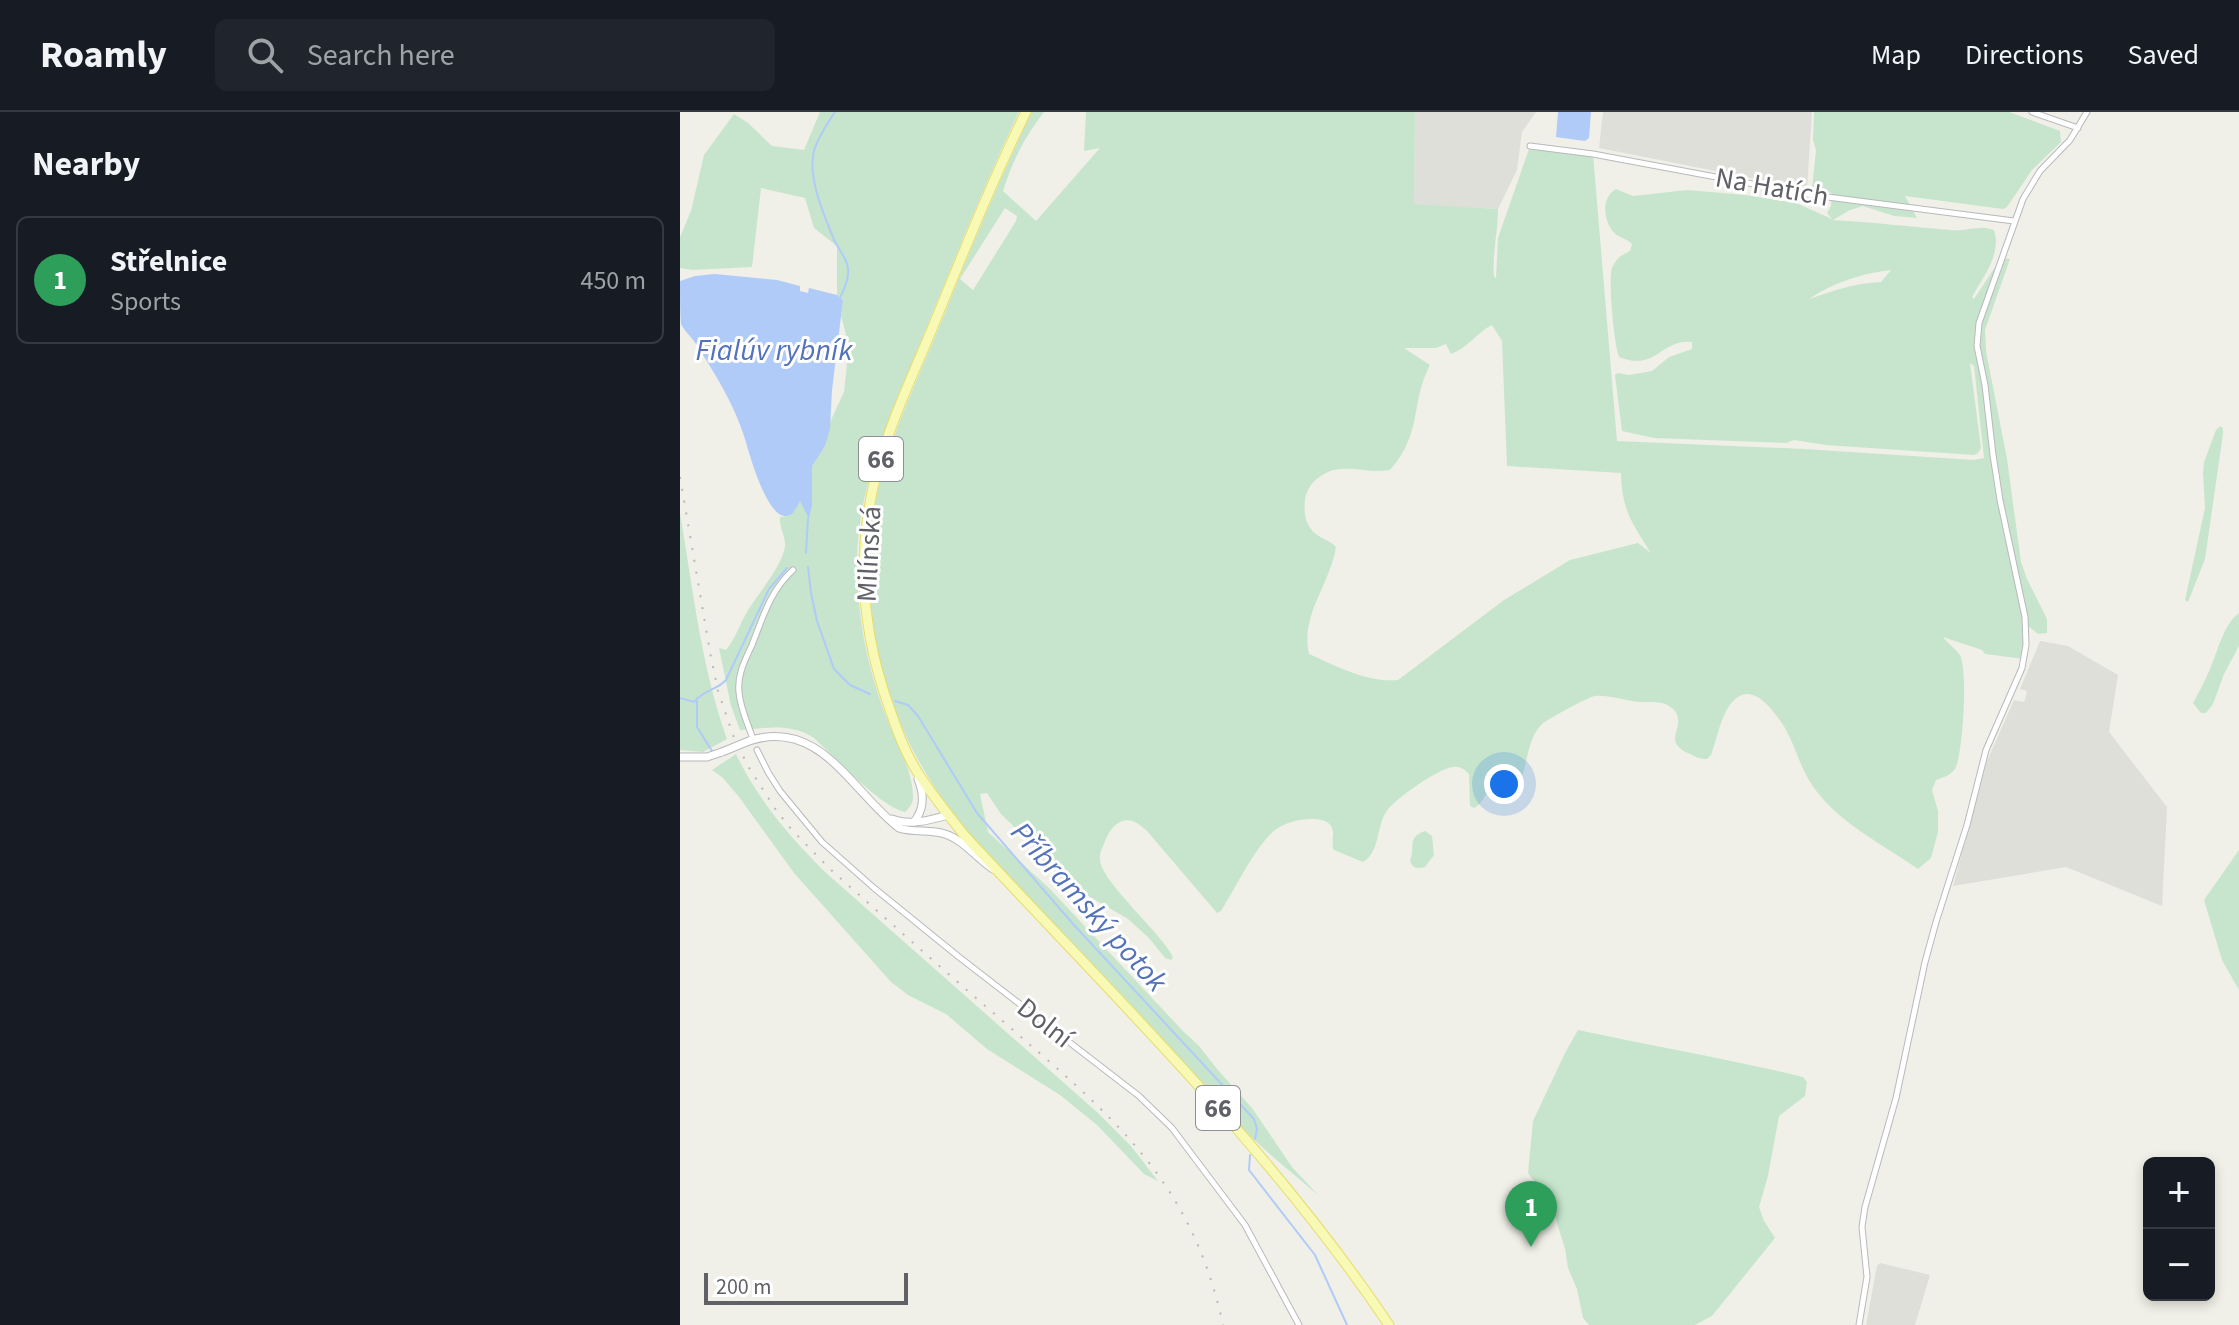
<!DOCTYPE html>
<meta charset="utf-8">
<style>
:root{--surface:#171b24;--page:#20242c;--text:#f1f3f6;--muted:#9ea1a6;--line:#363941;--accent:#0b8043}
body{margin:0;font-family:"Source Sans 3",sans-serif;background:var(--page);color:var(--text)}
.controls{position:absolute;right:24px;bottom:24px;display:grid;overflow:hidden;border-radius:12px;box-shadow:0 4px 12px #0003}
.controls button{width:72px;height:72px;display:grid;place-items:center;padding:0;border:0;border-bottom:2px solid var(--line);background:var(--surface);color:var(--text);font:40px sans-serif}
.scale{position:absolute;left:24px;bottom:20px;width:204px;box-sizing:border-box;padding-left:8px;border:4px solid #5f6167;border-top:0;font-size:22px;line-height:28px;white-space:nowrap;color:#5f6167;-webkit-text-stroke:6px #fff;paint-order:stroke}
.you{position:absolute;left:824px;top:672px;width:28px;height:28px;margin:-20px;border:6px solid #fff;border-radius:50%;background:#1a73e8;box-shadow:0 0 0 12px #1a73e833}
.badge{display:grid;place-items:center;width:52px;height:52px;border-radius:50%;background:var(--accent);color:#fff;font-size:26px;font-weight:700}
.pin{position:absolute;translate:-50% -66px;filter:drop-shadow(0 2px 4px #0008)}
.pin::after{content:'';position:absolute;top:42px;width:28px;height:24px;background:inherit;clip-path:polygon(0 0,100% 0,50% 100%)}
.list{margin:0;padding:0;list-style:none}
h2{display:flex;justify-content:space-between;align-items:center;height:104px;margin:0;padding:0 32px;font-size:34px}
h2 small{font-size:26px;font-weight:400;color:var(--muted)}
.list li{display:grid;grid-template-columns:52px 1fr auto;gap:24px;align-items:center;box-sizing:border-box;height:128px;margin:0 16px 16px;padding:0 16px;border:2px solid var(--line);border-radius:12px}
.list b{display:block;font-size:30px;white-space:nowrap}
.list p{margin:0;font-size:26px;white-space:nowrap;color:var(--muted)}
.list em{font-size:26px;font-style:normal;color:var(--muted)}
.icon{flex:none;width:44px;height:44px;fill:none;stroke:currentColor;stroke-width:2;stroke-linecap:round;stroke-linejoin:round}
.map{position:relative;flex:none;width:1559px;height:1213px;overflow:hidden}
header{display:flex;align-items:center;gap:48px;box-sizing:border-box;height:112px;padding:0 40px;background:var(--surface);border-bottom:2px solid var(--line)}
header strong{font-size:38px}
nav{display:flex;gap:44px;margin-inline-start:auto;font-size:28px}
.search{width:560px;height:72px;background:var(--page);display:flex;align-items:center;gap:20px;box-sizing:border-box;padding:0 28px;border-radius:12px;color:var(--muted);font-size:30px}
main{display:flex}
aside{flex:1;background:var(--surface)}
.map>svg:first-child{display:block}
.industrial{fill:#dfdfda}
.green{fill:#c7e5cd;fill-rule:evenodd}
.water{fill:#b0cbf8}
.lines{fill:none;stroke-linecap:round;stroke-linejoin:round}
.stream{stroke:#b0cbf8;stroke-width:2}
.minor-casing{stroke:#b8b9bd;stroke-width:7}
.tertiary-casing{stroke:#b8b9bd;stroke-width:9}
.primary-casing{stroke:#e7dc6b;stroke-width:11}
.minor{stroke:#fff;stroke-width:5}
.tertiary{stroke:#fff;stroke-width:7}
.primary{stroke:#f7f9b5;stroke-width:9}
.rail{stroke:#b8b8b9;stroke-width:2;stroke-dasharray:2 10;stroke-linecap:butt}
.tertiary-bridge-casing{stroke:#b8b9bd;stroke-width:9;stroke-linecap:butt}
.tertiary-bridge{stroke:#fff;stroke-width:7}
.labels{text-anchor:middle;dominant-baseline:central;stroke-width:6;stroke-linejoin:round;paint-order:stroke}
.shield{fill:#fff;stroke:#8f9095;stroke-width:2}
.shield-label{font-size:26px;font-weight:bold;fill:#5f6167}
.street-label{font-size:28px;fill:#5f6167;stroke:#fff}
.water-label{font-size:30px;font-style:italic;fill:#5372bb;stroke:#fff}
</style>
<header>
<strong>Roamly</strong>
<div class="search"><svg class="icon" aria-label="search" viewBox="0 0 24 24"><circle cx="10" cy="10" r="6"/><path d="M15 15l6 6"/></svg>Search here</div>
<nav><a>Map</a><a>Directions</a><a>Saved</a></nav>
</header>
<main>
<aside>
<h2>Nearby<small></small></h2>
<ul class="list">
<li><span class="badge" style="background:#2e9e5b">1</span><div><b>Střelnice</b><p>Sports</p></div><em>450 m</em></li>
</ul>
</aside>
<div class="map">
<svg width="1559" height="1213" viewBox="0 0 1559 1213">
<rect width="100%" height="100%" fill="#f0f0e8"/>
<!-- industrial -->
<g class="industrial">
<polygon points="735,0 856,0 842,20 837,58 818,97 734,93"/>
<polygon points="923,0 1132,0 1127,77 919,36"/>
<polygon points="1360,529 1388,534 1438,563 1429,620 1487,695 1482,794 1386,755 1273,774 1307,649 1334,588 1343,590 1345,588 1347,579 1340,577"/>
<polygon points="1200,1151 1250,1163 1235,1213 1186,1213 1197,1154"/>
</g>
<!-- green -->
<g class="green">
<path d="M 140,0 L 339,0 C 306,69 277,141 248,212 C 217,288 178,366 177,450 C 177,501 186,551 204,599 C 213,625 233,656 233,685 C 233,691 230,696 225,700 C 199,694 156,646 134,626 C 112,611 85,616 60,618 L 51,594 L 39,536 L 46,538 C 56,526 59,513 67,500 C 77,483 103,453 105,434 C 106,425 99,416 100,405 L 109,404 L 120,388 L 124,394 L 131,394 L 132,354 L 134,349 L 145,334 L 151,308 L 164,280 L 169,234 L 161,204 L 163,188 L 157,183 L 157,134 L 134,116 L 125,86 L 81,76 L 72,155 L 12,158 L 0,156 L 0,125 L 11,99 L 24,43 L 54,2 L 68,11 L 92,34 L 124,38 Z"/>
<path d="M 352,0 L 364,0 C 343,28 334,46 323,79 L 356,109 L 420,36 L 404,39 L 406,0 L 735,0 L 734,92 L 818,97 C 818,120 812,142 814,165 L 816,166 L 818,126 L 850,34 L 913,42 L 937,329 L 1125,337 L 1294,348 L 1304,346 L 1294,254 L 1290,251 L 1301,336 L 1298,341 L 1294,343 L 1146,333 L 1114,328 L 1106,331 L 974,326 L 942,319 L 935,263 L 938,261 L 949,263 L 972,259 L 989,245 L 1012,237 L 1012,230 C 980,227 977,260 939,245 C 934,233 928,168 932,156 C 936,147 941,143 950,139 L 952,132 C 946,126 936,125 931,117 C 923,104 922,85 936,77 L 953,84 L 1007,78 L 1065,83 L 1116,91 L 1152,107 L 1147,101 L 1151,94 L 1152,81 L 1132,77 L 1136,38 L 1133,28 L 1134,0 L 1329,0 L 1380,19 L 1381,30 L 1352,58 L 1327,95 L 1323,97 L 1225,84 L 1237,106 L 1214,104 L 1183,94 L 1170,98 L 1153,108 C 1192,110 1232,115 1271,118 C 1286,120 1299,112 1314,118 C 1322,142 1303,165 1292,185 L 1294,187 L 1321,146 L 1330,147 L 1305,218 L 1306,239 L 1327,347 L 1341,450 L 1347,467 L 1367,507 L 1367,521 L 1358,522 L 1347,513 L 1344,547 L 1305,542 L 1302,538 L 1263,525 C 1267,531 1276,537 1280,543 C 1288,560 1283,637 1276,655 C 1272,663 1264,665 1256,668 L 1252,678 L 1258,699 L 1258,720 L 1251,746 L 1238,757 C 1201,731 1158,711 1132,673 C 1118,652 1114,627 1099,607 C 1092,597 1079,581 1066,582 C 1043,585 1038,626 1031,643 L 1027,647 C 1020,647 1016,645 1010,642 C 978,628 1010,614 993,597 C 982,586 965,592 952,589 C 940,587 926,583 915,584 C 910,584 864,609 861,613 C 858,616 856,620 854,623 C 847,638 846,655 840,671 C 833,671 824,669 818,671 C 806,675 805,691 794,696 L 790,694 L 789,662 C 784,657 780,654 773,655 C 759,656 713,688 706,700 C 696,716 700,740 683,750 L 654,738 C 650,730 656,722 651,714 C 647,707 636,707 628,707 C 617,708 608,710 598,716 C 579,727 554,779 541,799 L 537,801 L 467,719 C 459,712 451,705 440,710 C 432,714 428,722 425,729 C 423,734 419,742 420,747 C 420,769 480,819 493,845 L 491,848 L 485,846 L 469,826 L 448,807 L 386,771 L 362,749 L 356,743 L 353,733 L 321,702 L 307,681 L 300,682 L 308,720 L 369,776 L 502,918 L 519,934 L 537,957 L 572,996 L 612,1055 L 639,1084 C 620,1067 599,1051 581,1034 C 556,1011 534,983 511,958 C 475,918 438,879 401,840 C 343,779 276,719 236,644 C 191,559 175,456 202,363 C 216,311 240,262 260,213 C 289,141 318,70 352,0 ZM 325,96 L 337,104 L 336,109 L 293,178 L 280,167 ZM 1211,158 L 1201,170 C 1173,171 1154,179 1129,187 C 1152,171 1183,161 1211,158 ZM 812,213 L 822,229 L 827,354 L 941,361 C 942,399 952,411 971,441 L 958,431 L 890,448 L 824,488 L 718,568 C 688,571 656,554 629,542 C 620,503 650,473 656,435 C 649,427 637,426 631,417 C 624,408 624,398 625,387 C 627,378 631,371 638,366 C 661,348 684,363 710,358 C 743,321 730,291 750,253 L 724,236 L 756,236 L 766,232 L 771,242 C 788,236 797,220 812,213 Z"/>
<polygon points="1540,314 1543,316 1543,322 1525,447 1508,490 1505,488 1525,396 1523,361 1524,350 1536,318"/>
<path d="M 0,401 C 13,477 21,554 47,627 L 23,640 L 0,638 Z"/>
<path d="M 1559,501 L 1559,534 L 1544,562 L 1533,592 L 1526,601 L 1521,601 L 1513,591 C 1519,580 1525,569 1530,557 C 1538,539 1543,513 1559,501 Z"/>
<path d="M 56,642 C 78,688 109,724 145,760 L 418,1001 L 451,1034 L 478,1069 L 464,1062 L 417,1013 L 380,983 L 307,937 L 266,902 L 228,883 L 211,870 L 114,761 L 59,685 L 43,666 L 32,658 Z"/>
<path d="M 745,719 L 752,724 L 754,743 L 745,755 C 738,757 733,757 730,749 C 736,734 726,726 745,719 Z"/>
<polygon points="1559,738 1559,878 1542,848 1524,788"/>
<path d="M 898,918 C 973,934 1049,947 1123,965 L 1127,970 L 1125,984 L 1099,1004 L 1088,1064 L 1079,1095 L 1084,1109 L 1095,1126 L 1032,1204 L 1015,1213 L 909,1213 L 903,1206 L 897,1177 L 888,1156 L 885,1137 L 871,1091 L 848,1061 L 853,1009 L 885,941 Z"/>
</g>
<!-- water -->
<g class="water">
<polygon points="878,0 911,0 909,26 905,29 876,25"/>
<path d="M 35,162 L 97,168 L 120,174 L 120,179 L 128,181 L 129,176 L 157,183 L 163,188 L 152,278 L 150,317 L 145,334 L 132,354 L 132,393 L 129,407 L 120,389 C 117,394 113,406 104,404 C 85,401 69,340 64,324 C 54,292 34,260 16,232 C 12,225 4,219 1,212 C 0,201 0,181 0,169 L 15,164 Z"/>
</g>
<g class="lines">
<!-- stream -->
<g class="stream">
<path d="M 155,0 C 147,12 138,25 134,39 C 127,66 145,106 155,130 C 159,137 165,145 167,152 C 171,164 164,177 159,188"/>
<polyline points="126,441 128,406"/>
<polyline points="128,455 131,481 137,509 154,557 170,573 190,582"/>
<path d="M 0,586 L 14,590 C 26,576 36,579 46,568 L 89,477 L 107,456"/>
<polyline points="17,586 17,615 32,639"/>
<polyline points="215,589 228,593 238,604 297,701 394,813 574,1007 577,1017 575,1027"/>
<polyline points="570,1043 569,1058 635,1143 667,1213"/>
</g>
<!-- minor casing -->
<g class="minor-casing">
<g id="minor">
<polyline points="1352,0 1398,16"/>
<polyline points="850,34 913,42 1132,83 1334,109"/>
<path d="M 73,627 C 68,612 60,596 59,580 C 57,563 65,548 72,533 C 83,505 90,479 113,458"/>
<polyline points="77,638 88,660 100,679 142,730 194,776 279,845 459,984 492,1016 565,1113 619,1213"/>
<polyline points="1179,1213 1187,1165 1182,1115 1185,1095 1216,986 1245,850 1256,810 1287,713 1306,638 1342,556 1346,533 1345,505 1320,388 1313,343 1305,273 1297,234 1299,211 1343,87 1360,59 1390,28 1407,0"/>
</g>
</g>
<!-- tertiary casing -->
<g class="tertiary-casing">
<g id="tertiary">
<path d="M 69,629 C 140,605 172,680 219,716 C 234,721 250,717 265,722 C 284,728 296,746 313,757"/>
<polyline points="0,645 27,645 42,640"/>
<path d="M 212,707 C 230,714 250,708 268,703"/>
<path d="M 234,710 C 245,696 244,682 238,667"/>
</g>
</g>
<!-- primary casing -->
<g class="primary-casing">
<path id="primary" d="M 346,0 C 311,71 282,144 252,217 C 232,265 209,313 196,363 C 176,441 182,520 209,595 C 217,618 225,641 238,661 C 252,683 269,704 285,724 C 432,883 588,1033 709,1213"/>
</g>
<!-- minor -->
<use href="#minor" class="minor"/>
<!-- tertiary -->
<use href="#tertiary" class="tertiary"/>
<!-- primary -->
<use href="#primary" class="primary"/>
<!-- rail -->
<path class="rail" d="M 0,365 L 30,540 L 38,579 L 54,626 L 68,654 L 96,698 L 111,717 L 149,756 C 205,806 261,856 318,905 C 427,1000 511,1064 543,1213"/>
<!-- tertiary-bridge casing -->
<g class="tertiary-bridge-casing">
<polyline id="tertiary-bridge" points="42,640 69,629"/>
</g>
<!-- tertiary-bridge -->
<use href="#tertiary-bridge" class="tertiary-bridge"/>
</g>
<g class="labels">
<!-- shield labels -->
<g class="shield">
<rect x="179" y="325" width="44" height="44" rx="6"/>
<rect x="516" y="974" width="44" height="44" rx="6"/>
</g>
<g class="shield-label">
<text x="201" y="347">66</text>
<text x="538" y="996">66</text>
</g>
<!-- street labels -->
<g class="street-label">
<text transform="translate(1092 75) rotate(10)">Na Hatích</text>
<text transform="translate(189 442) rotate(-87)">Milínská</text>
<text transform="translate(365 911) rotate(38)">Dolní</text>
</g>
<!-- water labels -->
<g class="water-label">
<text x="94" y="238">Fialúv rybník</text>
<text transform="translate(409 795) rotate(48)">Příbramský potok</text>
</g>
</g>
</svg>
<div class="controls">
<button>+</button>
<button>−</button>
</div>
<div class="scale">200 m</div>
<div class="you"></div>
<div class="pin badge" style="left:851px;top:1135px;background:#2e9e5b">1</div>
</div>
</main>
